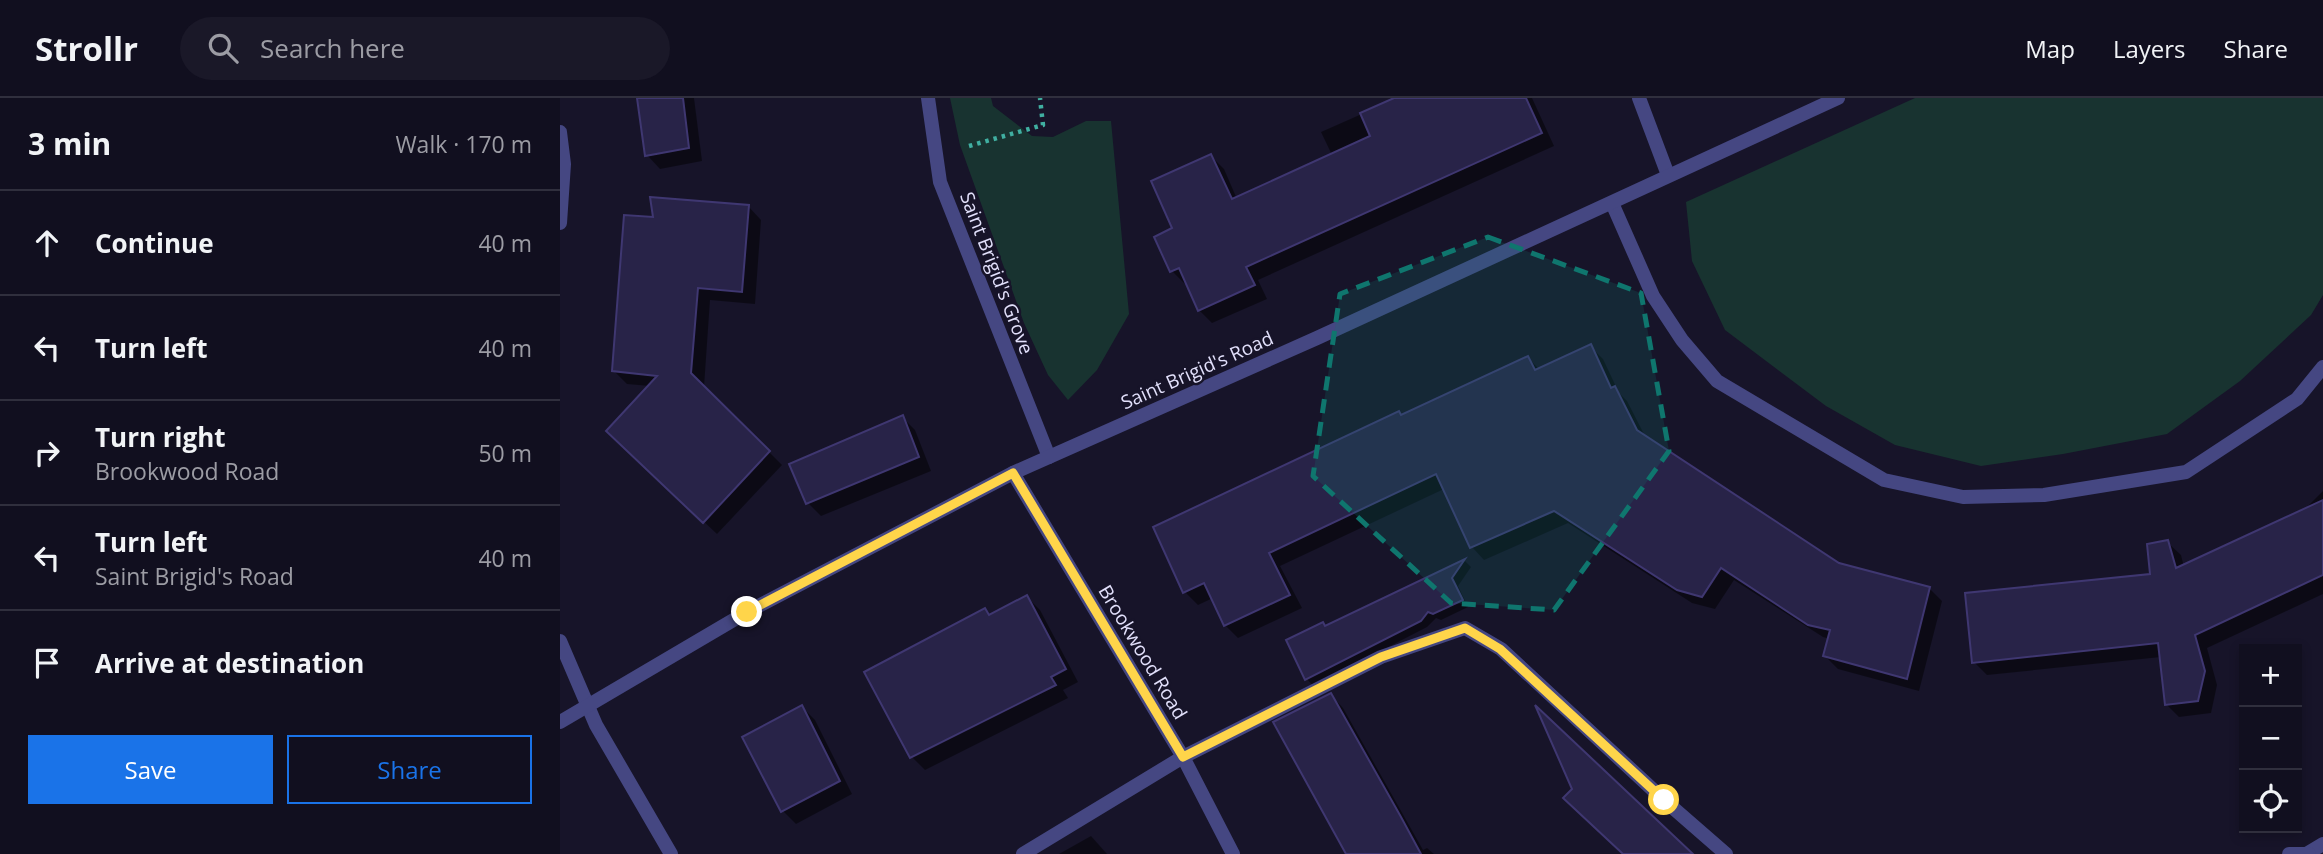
<!DOCTYPE html>
<meta charset="utf-8">
<style>
:root{--surface:#110f1f;--page:#1a1828;--text:#f1f3f6;--muted:#9c9ca4;--line:#302f3d;--accent:#1a73e8}
body{margin:0;font-family:"Open Sans",sans-serif;background:var(--page);color:var(--text)}
.controls{position:absolute;right:21px;bottom:21px;display:grid;overflow:hidden;border-radius:0px;box-shadow:0 4px 10px #0003}
.controls button{width:63px;height:63px;display:grid;place-items:center;padding:0;border:0;border-bottom:2px solid var(--line);background:var(--surface);color:var(--text);font:35px sans-serif}
.stop{position:absolute;width:21px;height:21px;margin:-16px;border:5px solid #ffd54a;border-radius:50%;background:#fff}
.stop.end{background:#ffd54a;border-color:#fff;box-shadow:0 2px 7px #0008}
.list{margin:0;padding:0;list-style:none}
h2{display:flex;justify-content:space-between;align-items:center;height:91px;margin:0;padding:0 28px;font-size:30px}
h2 small{font-size:23px;font-weight:400;color:var(--muted)}
.list li{display:grid;grid-template-columns:46px 1fr auto;gap:21px;align-items:center;box-sizing:border-box;height:105px;padding:0 28px;border-top:2px solid var(--line)}
.list b{display:block;font-size:26px;white-space:nowrap}
.list p{margin:0;font-size:23px;white-space:nowrap;color:var(--muted)}
.list em{font-size:23px;font-style:normal;color:var(--muted)}
.actions{display:flex;gap:14px;padding:21px 28px}
.actions a{flex:1;padding:16px 0;border:2px solid var(--accent);border-radius:0px;text-align:center;font-size:24px;color:var(--accent)}
.actions .main{background:var(--accent);color:#fff}
.icon{flex:none;width:38px;height:38px;fill:none;stroke:currentColor;stroke-width:2;stroke-linecap:round;stroke-linejoin:round}
.map{position:relative;flex:none;width:1763px;height:756px;overflow:hidden}
header{display:flex;align-items:center;gap:42px;box-sizing:border-box;height:98px;padding:0 35px;background:var(--surface);border-bottom:2px solid var(--line)}
header strong{font-size:33px}
nav{display:flex;gap:38px;margin-inline-start:auto;font-size:24px}
.search{width:490px;height:63px;background:var(--page);display:flex;align-items:center;gap:18px;box-sizing:border-box;padding:0 24px;border-radius:38px;color:var(--muted);font-size:26px}
main{display:flex}
aside{flex:1;background:var(--surface)}
.map>svg:first-child{display:block}
.green{fill:#183330}
.shadow{fill:#0007}
.building{fill:#282348;stroke:#3f3771;stroke-width:2}
.lines{fill:none;stroke-linecap:round;stroke-linejoin:round}
.path{stroke:#40afa1;stroke-width:4.5;stroke-dasharray:3.5 5;stroke-linecap:butt}
.service{stroke:#454782;stroke-width:14}
.minor{stroke:#454782;stroke-width:14}
.tertiary{stroke:#454782;stroke-width:14}
.route{stroke:#ffd54a;stroke-width:9}
.marked{fill:#0f766e;fill-opacity:0.2;stroke:#0f766e;stroke-width:5;stroke-dasharray:14 9;stroke-linejoin:round}
.labels{text-anchor:middle;dominant-baseline:central;stroke-width:5;stroke-linejoin:round;paint-order:stroke}
.street-label{font-size:19px;fill:#e2e0fb;stroke:#171429}
</style>
<header>
<strong>Strollr</strong>
<div class="search"><svg class="icon" aria-label="search" viewBox="0 0 24 24"><circle cx="10" cy="10" r="6"/><path d="M15 15l6 6"/></svg>Search here</div>
<nav><a>Map</a><a>Layers</a><a>Share</a></nav>
</header>
<main>
<aside>
<h2>3 min<small>Walk · 170 m</small></h2>
<ul class="list">
<li><svg class="icon" aria-label="ahead" viewBox="0 0 24 24"><path d="M12 20V5M6 11l6-6 6 6"/></svg><div><b>Continue</b></div><em>40 m</em></li>
<li><svg class="icon" aria-label="left" viewBox="0 0 24 24"><path d="M17 20v-9H6M10 6l-5 5 5 5"/></svg><div><b>Turn left</b></div><em>40 m</em></li>
<li><svg class="icon" aria-label="right" viewBox="0 0 24 24"><path d="M7 20v-9h11M14 6l5 5-5 5"/></svg><div><b>Turn right</b><p>Brookwood Road</p></div><em>50 m</em></li>
<li><svg class="icon" aria-label="left" viewBox="0 0 24 24"><path d="M17 20v-9H6M10 6l-5 5 5 5"/></svg><div><b>Turn left</b><p>Saint Brigid's Road</p></div><em>40 m</em></li>
<li><svg class="icon" aria-label="arrive" viewBox="0 0 24 24"><path d="M6 21V4h12l-3 4 3 4H6"/></svg><div><b>Arrive at destination</b></div></li>
</ul>
<div class="actions"><a class="main">Save</a><a>Share</a></div>
</aside>
<div class="map">
<svg width="1763" height="756" viewBox="0 0 1763 756">
<rect width="100%" height="100%" fill="#171429"/>
<!-- green -->
<g class="green">
<polygon points="390,0 431,0 433,8 472,38 493,39 526,23 551,23 569,216 537,272 508,302 488,277 464,225 400,47"/>
<polygon points="1355,0 1763,0 1763,197 1751,217 1680,283 1607,336 1503,356 1421,368 1335,347 1266,308 1165,232 1132,163 1126,104"/>
</g>
<!-- shadow -->
<g class="shadow">
<polygon points="79,0 134,0 142,63 100,71 87,57"/>
<polygon points="838,0 972,0 994,48 698,182 707,201 652,225 639,212 627,185 625,186 612,173 615,131 651,58 664,71 677,101 772,57 761,34"/>
<polygon points="188,108 201,122 195,206 150,202 144,289 222,367 157,436 61,346 90,288 67,286 54,273 95,121"/>
<polygon points="1030,248 1043,261 1059,295 1067,303 1086,340 1278,467 1369,490 1382,503 1359,593 1278,571 1265,558 1270,541 1263,539 1174,482 1155,511 1132,505 1008,425 924,462 912,449 884,391 720,468 742,510 678,540 665,527 653,500 638,507 625,494 842,319 968,260 980,272"/>
<polygon points="342,319 355,332 371,373 261,418 248,405"/>
<polygon points="1763,393 1763,496 1647,550 1657,587 1651,615 1619,619 1606,606 1601,559 1427,577 1414,564 1592,477 1607,444 1621,457 1624,469 1743,413"/>
<polygon points="905,463 911,469 898,488 908,509 881,522 876,520 867,529 753,588 747,581 766,530"/>
<polygon points="467,499 480,512 518,584 503,592 508,600 365,672 352,659 425,512 431,518"/>
<polygon points="771,597 783,610 863,752 867,750 874,756 789,756"/>
<polygon points="242,609 255,622 292,696 236,726 222,712"/>
<polygon points="531,738 547,756 499,756"/>
</g>
<!-- building -->
<g class="building">
<polygon points="77,0 123,0 129,50 85,58"/>
<polygon points="834,0 966,0 982,35 686,169 695,187 638,213 619,170 610,174 594,139 612,130 591,83 651,56 672,101 810,38 800,15"/>
<polygon points="90,99 189,107 182,194 138,190 131,275 210,353 143,425 46,333 97,278 52,273 64,117 93,119"/>
<polygon points="1031,246 1051,290 1055,288 1077,332 1279,465 1370,489 1347,581 1263,558 1270,532 1248,527 1161,470 1142,499 1117,492 994,413 910,450 876,376 709,455 730,497 664,528 644,485 623,495 593,429 839,313 841,317 968,258 975,272"/>
<polygon points="343,317 359,359 246,406 229,366"/>
<polygon points="1763,402 1763,477 1635,537 1645,573 1638,603 1605,607 1598,545 1412,565 1405,495 1590,476 1587,446 1608,442 1616,470"/>
<polygon points="905,461 892,480 903,502 873,516 868,514 861,523 745,582 726,542 763,524 765,528"/>
<polygon points="467,497 506,571 491,579 496,587 350,660 304,574 425,510 429,517"/>
<polygon points="771,595 841,719 861,756 786,756 713,624"/>
<polygon points="242,607 280,683 221,714 182,639"/>
<polygon points="975,607 1133,756 1063,756 1003,700 1012,691"/>
</g>
<g class="lines">
<!-- path -->
<polyline class="path" points="409,48 483,27 480,0"/>
<!-- service -->
<g class="service">
<polyline points="1748,755 1763,746"/>
<polyline points="463,756 623,659 821,559 905,530 941,551 1104,702 1166,756"/>
<polyline points="1729,756 1749,756"/>
</g>
<!-- minor -->
<g class="minor">
<polyline points="368,0 380,84 489,359"/>
<polyline points="1079,0 1108,77"/>
<polyline points="0,34 4,66 0,125"/>
<polyline points="1052,105 1093,198 1122,242 1157,283 1324,382 1403,399 1484,397 1626,374 1737,301 1763,269"/>
<polyline points="453,375 623,659 673,756"/>
<polyline points="0,543 36,627 111,756"/>
</g>
<!-- tertiary -->
<polyline class="tertiary" points="0,624 187,514 453,375 757,240 1278,0"/>
</g>
<g class="lines">
<!-- route -->
<polyline class="route" points="187,514 453,375 623,659 821,559 905,530 940,551 1104,702"/>
</g>
<!-- marked area -->
<path class="marked" d="M 928,139 L 1081,195 L 1109,353 L 994,512 L 891,505 L 753,378 L 780,196 Z"/>
<g class="labels">
<!-- street labels -->
<g class="street-label">
<text transform="translate(437 175) rotate(69)">Saint Brigid's Grove</text>
<text transform="translate(637 272) rotate(-24)">Saint Brigid's Road</text>
<text transform="translate(583 554) rotate(59)">Brookwood Road</text>
</g>
</g>
</svg>
<div class="controls">
<button>+</button>
<button>−</button>
<button><svg class="icon" aria-label="locate" viewBox="0 0 24 24"><circle cx="12" cy="12" r="6"/><path d="M12 2v4M12 18v4M2 12h4M18 12h4"/></svg></button>
</div>
<div class="stop" style="left:1104px;top:702px"></div>
<div class="stop end" style="left:187px;top:514px"></div>
</div>
</main>
